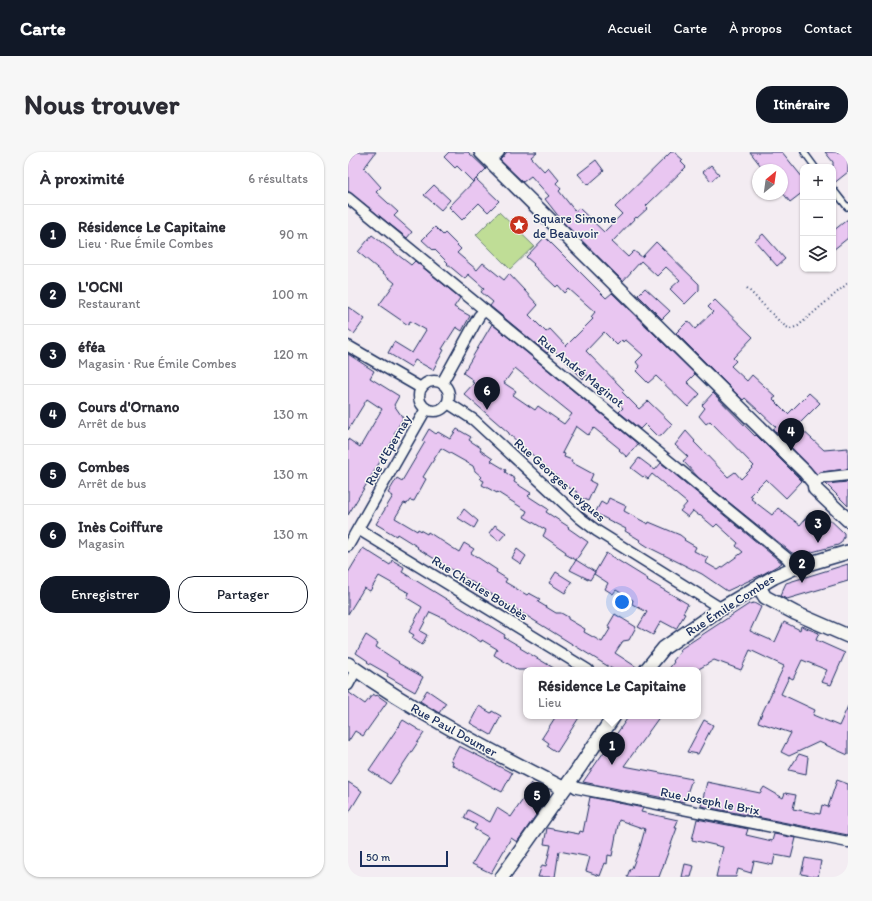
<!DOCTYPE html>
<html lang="fr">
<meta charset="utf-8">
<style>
:root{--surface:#fff;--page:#f7f7f7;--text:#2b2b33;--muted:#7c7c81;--line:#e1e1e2;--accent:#111827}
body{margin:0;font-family:Itim,sans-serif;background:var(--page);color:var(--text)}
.controls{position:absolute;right:12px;top:12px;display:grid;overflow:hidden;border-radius:8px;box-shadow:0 1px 3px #0004}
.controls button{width:36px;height:36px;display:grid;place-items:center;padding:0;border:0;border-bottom:1px solid var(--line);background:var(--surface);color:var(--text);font:20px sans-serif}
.compass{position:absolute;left:404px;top:12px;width:36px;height:36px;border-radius:50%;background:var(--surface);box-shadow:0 1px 3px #0004;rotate:29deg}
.scale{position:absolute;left:12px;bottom:10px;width:88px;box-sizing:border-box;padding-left:4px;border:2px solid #1b2f5e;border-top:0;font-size:11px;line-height:14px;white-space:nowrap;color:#1b2f5e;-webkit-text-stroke:3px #f6f6f2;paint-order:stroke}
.you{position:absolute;left:274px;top:450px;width:14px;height:14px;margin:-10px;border:3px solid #fff;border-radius:50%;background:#1a73e8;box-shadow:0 0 0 6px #1a73e833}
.badge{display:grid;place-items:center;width:26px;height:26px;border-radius:50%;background:var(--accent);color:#fff;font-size:13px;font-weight:700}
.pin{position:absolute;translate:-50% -33px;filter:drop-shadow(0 1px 2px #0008)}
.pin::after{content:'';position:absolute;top:21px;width:14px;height:12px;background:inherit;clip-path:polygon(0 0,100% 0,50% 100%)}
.popup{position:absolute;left:175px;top:515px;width:178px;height:52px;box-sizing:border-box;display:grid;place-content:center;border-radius:8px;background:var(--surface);filter:drop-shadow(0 1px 3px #0005);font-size:13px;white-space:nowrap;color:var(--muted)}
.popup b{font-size:15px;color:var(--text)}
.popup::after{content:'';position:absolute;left:50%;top:100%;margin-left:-8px;border:8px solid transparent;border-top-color:var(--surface)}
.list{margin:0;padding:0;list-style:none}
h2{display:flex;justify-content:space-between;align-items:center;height:52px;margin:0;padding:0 16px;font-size:17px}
h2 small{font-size:13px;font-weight:400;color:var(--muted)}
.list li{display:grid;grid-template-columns:26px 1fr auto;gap:12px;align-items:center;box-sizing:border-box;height:60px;padding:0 16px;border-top:1px solid var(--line)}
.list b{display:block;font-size:15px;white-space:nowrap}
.list p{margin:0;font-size:13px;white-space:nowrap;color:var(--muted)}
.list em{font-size:13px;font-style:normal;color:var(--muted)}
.actions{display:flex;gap:8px;padding:12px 16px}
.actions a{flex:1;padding:9px 0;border:1px solid var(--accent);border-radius:16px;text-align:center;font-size:14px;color:var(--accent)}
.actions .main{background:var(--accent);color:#fff}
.icon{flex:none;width:22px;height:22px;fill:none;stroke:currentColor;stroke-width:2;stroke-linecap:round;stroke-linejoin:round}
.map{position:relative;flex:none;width:500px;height:725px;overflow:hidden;border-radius:16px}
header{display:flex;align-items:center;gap:24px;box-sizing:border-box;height:56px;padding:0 20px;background:var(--accent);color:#fff}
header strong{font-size:19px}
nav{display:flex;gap:22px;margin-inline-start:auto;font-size:14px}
.intro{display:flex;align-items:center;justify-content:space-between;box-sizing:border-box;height:96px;padding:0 24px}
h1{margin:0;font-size:28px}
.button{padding:10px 18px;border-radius:16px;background:var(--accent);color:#fff;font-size:14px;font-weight:700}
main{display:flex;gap:24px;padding:0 24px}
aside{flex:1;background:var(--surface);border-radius:16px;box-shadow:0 1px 3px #0004}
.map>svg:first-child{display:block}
.green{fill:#bfdd96;stroke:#6d867a}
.building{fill:#e9c6f1;stroke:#1b2f5e;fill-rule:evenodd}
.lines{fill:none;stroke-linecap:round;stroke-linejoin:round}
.service-casing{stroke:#1b2f5e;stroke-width:8}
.minor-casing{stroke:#1b2f5e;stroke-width:13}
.tertiary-casing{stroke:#1b2f5e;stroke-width:16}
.path{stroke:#1b2f5e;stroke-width:2;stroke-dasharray:1 3;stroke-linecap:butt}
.service{stroke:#f6f6f2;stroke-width:5}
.minor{stroke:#f6f6f2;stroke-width:10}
.tertiary{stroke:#f6f6f2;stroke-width:13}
.labels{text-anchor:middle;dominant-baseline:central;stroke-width:3;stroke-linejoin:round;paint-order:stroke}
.poi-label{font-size:13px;fill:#1b2f5e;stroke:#f6f6f2;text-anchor:start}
.street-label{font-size:13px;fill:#1b2f5e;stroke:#f6f6f2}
</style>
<header>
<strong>Carte</strong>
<nav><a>Accueil</a><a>Carte</a><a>À propos</a><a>Contact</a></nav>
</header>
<div class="intro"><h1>Nous trouver</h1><a class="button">Itinéraire</a></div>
<main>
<aside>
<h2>À proximité<small>6 résultats</small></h2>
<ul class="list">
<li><span class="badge">1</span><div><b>Résidence Le Capitaine</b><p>Lieu · Rue Émile Combes</p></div><em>90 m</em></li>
<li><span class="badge">2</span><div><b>L'OCNI</b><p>Restaurant</p></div><em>100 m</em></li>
<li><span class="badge">3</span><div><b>éféa</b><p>Magasin · Rue Émile Combes</p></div><em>120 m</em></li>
<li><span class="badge">4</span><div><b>Cours d'Ornano</b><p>Arrêt de bus</p></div><em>130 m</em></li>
<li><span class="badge">5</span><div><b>Combes</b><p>Arrêt de bus</p></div><em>130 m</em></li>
<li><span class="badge">6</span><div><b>Inès Coiffure</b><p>Magasin</p></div><em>130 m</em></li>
</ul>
<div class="actions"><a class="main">Enregistrer</a><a>Partager</a></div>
</aside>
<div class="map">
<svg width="500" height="725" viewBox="0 0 500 725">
<rect width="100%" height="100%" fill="#f3ecf2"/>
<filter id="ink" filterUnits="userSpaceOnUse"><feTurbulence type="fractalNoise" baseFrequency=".025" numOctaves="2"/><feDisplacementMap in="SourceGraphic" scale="8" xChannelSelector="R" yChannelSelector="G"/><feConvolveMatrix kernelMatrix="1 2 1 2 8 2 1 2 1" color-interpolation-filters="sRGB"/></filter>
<g filter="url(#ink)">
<!-- green -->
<polygon class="green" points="151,60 186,94 162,117 128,83"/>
<!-- building -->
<g class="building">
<polygon points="8,0 28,0 16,16 33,35 28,40 50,60 46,64 64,80 59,86 0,39 0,11"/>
<polygon points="101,0 120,0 138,17 125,30 109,14 107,16 96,5"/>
<polygon points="159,0 189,0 183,5 196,19 200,15 211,28 208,31 213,37 211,39 227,59 231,56 256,80 274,62 267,55 323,0 326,0 335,8 333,10 338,15 298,54 300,56 289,66 288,65 264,90 280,105 286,99 294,105 308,90 351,132 351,138 337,152 322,137 332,128 318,115 309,124 293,109 275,129 215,70 197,47 201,44 183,24 175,30 152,8"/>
<polygon points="402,0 434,0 455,26 455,40 442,50 434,40 434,18 416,18"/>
<polygon points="477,0 500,0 500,20 485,32 485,10"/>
<polygon points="248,8 256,19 240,33 230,22"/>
<polygon points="363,13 371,22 363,29 355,20"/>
<polygon points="128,27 151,49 140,60 131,51 114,68 101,55"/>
<polygon points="86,33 102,48 93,58 76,43"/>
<polygon points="500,67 500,86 485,98 485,79"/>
<polygon points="87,75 95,83 97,81 113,97 109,101 129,118 135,111 156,128 161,122 190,153 181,163 198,180 202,177 218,194 245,167 243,165 247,160 221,137 217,141 210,133 208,135 185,113 186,112 178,105 197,85 258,146 264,141 347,222 339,230 352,242 340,255 308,224 300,231 288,219 292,215 288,210 295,203 279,189 277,188 275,190 274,188 269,193 256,180 238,199 276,238 274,240 291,257 300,249 324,272 313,284 309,284 297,272 292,277 271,260 275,256 262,242 259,245 239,223 235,227 204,196 199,201 142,154 145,150 133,140 136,136 120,122 117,127 99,112 100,111 86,97 85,98 74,88"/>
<polygon points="415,82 437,107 429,114 407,89"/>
<polygon points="24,83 63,113 67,109 112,146 106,155 122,164 114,179 108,175 94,197 96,198 85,218 67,208 63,215 40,201 46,190 64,201 78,178 62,169 60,173 31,153 47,131 10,100"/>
<polygon points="297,136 322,159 314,167 290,143"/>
<polygon points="367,148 405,185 385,206 388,209 383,214 399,229 404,223 428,245 425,247 440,262 461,241 472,251 452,271 455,274 452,276 476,298 500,296 500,317 473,320 469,322 425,277 428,275 397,246 395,248 328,181 340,169 347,177 365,160 360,155"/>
<polygon points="0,155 17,167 6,182 0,177"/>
<path d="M 144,172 L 290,292 L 279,305 L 271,298 L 272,297 L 246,276 L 240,283 L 228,274 L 214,301 L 217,302 L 216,305 L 224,308 L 223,310 L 245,322 L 242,329 L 248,332 L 240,349 L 227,343 L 229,340 L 216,333 L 217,332 L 197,314 L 161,282 L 161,281 L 116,242 L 126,231 L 124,230 L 125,228 L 115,221 ZM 167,216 L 224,262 L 216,272 L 190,254 L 187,258 L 165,243 L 168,239 L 156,231 Z"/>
<polygon points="0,202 26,219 22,226 51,244 46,253 55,266 46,282 48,283 0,363 0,287 12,295 34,257 19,247 0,278"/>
<polygon points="365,241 407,284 408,283 454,329 438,346 418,327 402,343 405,345 403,347 424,363 430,356 452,373 462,361 469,367 475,361 496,381 496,385 493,391 490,393 453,403 444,401 351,326 335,309 340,305 327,293 338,279 347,289 346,290 350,294 380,325 387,320 393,327 406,314 362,269 358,272 351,264 357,256 354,253"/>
<polygon points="81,277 88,282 90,280 102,287 109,277 123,285 121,288 133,296 132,298 145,307 143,309 158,318 157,320 167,327 166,330 183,341 180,344 200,357 198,360 221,375 220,376 240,390 228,408 217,402 218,400 195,384 198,378 176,365 179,359 149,340 149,341 134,333 136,329 132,327 134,325 127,319 125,314 93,296 75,325 78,327 66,349 62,348 59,352 56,351 47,366 69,379 70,377 79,382 80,380 111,400 116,391 126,397 123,401 149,418 148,420 159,427 157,430 179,443 181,441 192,447 190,450 208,461 213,461 220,465 220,467 237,477 236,480 254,490 262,477 260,474 267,462 288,475 281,488 275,489 267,501 290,516 290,518 266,518 69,396 70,395 49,382 48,384 28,372 45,344 40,341 49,326 54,329 77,290 74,289"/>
<polygon points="291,306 307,318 313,311 434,411 417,421 379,439 354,422 302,396 291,389 292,388 277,379 278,377 247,361 253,350 258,353 261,346 278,354 276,359 300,372 301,370 332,383 337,387 336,388 348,395 346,399 360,406 358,411 370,418 395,400 388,394 390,391 369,372 366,375 353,364 350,363 345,359 340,365 332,359 339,351 304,322 300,327 296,324 295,325 283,316"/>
<polygon points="500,330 500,354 478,332"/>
<polygon points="116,357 130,369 126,376 110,366"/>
<polygon points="147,373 158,381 151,389 141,381"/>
<polygon points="15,396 42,413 44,408 56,415 54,420 157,483 156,485 173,495 172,496 209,518 170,518 146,503 149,497 134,488 133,490 97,467 82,460 72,479 79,483 74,493 64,486 66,483 61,480 74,455 59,446 61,441 31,424 22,439 16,436 0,462 0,421"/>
<polygon points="169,397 178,404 173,412 164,406"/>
<polygon points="258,401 300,427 299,428 340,452 335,461 337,462 328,477 313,469 305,483 290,475 299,460 284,452 285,448 268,438 265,442 257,437 260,431 246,422"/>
<polygon points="228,408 247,420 242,428 222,418"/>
<polygon points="500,412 500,429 439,447 432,444 438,431"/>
<polygon points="208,420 224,430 217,441 201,431"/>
<polygon points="406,451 413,455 402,479 427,490 436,470 452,478 453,474 471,481 468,488 497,501 483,533 473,530 479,518 454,508 445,527 441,525 433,542 467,558 465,563 491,574 500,554 500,603 471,590 441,604 433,600 443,581 410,570 436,514 402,498 393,518 366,508 349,518 320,518 326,510 325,509 333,499 331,498 401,452"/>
<polygon points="18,483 30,491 28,495 51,510 50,511 75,525 67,540 39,524 40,522 19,510 20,509 8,501"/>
<polygon points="79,538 98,551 91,561 72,549"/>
<polygon points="0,540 17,552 25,542 28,544 29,543 39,550 15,584 7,579 0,590"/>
<polygon points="131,554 143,561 144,559 153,564 143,583 122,571"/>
<polygon points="208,564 232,564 209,600 199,594 201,591 194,586"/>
<polygon points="281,564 312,564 276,614 344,627 336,650 235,630"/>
<polygon points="55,568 76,581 42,632 21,618"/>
<polygon points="356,568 365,573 350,602 339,600"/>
<polygon points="111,594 164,621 154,640 104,613 105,610 103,609"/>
<polygon points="451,602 460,605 458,622 441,618"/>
<polygon points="489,628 500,632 500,683 353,654 359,630 412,641 416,635 435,646 437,641 448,643 445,657 472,662 474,653 480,655"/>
<polygon points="0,630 14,639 0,662"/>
<polygon points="183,631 198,642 200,646 169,690 163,686 143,721 124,712 140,685 126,677 129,673 116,666 120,658 142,670 149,656 163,665 178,643 175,642"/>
<polygon points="242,645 295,656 293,660 330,668 327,676 329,676 311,725 279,725 282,717 284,716 292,695 297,677 271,668 264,704 260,703 259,712 257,711 252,724 238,719 242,705 211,699 207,725 190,725 194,713 198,714 203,693 196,692 199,676 231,682 232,679 235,680"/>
<polygon points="349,667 400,677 398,683 424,689 426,682 448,686 443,706 427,703 425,713 406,709 403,721 390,717 388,725 368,725 375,695 344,688"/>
<polygon points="457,706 473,709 470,725 453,722"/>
<polygon points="337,712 346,714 343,725 334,725"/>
</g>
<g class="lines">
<!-- service casing -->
<g class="service-casing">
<g id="service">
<polyline points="456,0 467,15"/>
<polyline points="485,37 499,55 500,54"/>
</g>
</g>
<!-- minor casing -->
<g class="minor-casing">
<g id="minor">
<polyline points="142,9 151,0"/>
<polyline points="0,46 439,406 444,412 446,416"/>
<polyline points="0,194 73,236"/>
<circle cx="86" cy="244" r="15"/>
<polyline points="94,231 131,164 137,158"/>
<polyline points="100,251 126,268 232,366 249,379 369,454 372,457"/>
<polyline points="466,331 474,326 500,323"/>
<polyline points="10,377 240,518"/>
<polyline points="0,394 78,257"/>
<polyline points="0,533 8,518"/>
<polyline points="220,630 229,636 500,690"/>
</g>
</g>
<!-- tertiary casing -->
<g class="tertiary-casing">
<g id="tertiary">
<polyline points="133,0 457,320 466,331 467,337 500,368"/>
<polyline points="411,435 417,445 447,461 500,484"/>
<path d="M 0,512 C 67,560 139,597 211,634 L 215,638"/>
<polyline points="298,518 316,496 372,457 426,425 446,416 500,400"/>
<polyline points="154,725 231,616 266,564"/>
</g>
</g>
<!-- path -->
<polyline class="path" points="399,136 434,172 442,177 450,174 500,131"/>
<!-- service -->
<use href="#service" class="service"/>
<!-- minor -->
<use href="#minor" class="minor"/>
<!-- tertiary -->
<use href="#tertiary" class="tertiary"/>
</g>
</g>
<!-- icons -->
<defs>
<g id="sight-disc" transform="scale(1)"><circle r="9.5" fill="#c8321e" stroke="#f6f6f2"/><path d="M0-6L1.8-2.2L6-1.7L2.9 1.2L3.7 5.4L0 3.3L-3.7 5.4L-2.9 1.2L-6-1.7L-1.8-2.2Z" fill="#fff"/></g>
</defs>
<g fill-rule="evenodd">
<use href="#sight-disc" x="171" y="73"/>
</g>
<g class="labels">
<!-- poi labels -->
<g class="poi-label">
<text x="185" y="66">Square Simone<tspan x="185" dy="15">de Beauvoir</tspan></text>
</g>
<!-- street labels -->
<g class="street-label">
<text transform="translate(233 219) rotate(39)">Rue André Maginot</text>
<text transform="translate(40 298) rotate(-60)">Rue d'Epernay</text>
<text transform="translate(212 328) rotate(42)">Rue Georges Leygues</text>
<text transform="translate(132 436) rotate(32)">Rue Charles Boubès</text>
<text transform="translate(382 453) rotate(-33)">Rue Émile Combes</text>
<text transform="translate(106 578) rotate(29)">Rue Paul Doumer</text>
<text transform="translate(362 649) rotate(11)">Rue Joseph le Brix</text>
</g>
</g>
</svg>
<div class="controls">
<button>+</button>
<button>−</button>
<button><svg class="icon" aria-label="layers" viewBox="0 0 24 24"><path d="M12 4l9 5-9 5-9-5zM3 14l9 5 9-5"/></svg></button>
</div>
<svg class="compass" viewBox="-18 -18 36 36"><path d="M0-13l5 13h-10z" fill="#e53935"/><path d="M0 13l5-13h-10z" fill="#7c7c81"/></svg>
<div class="scale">50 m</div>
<div class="you"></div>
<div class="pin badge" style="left:264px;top:613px">1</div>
<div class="popup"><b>Résidence Le Capitaine</b>Lieu</div>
<div class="pin badge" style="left:454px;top:431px">2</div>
<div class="pin badge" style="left:470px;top:391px">3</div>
<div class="pin badge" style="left:443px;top:299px">4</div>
<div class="pin badge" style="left:189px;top:663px">5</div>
<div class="pin badge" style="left:139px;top:258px">6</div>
</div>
</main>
